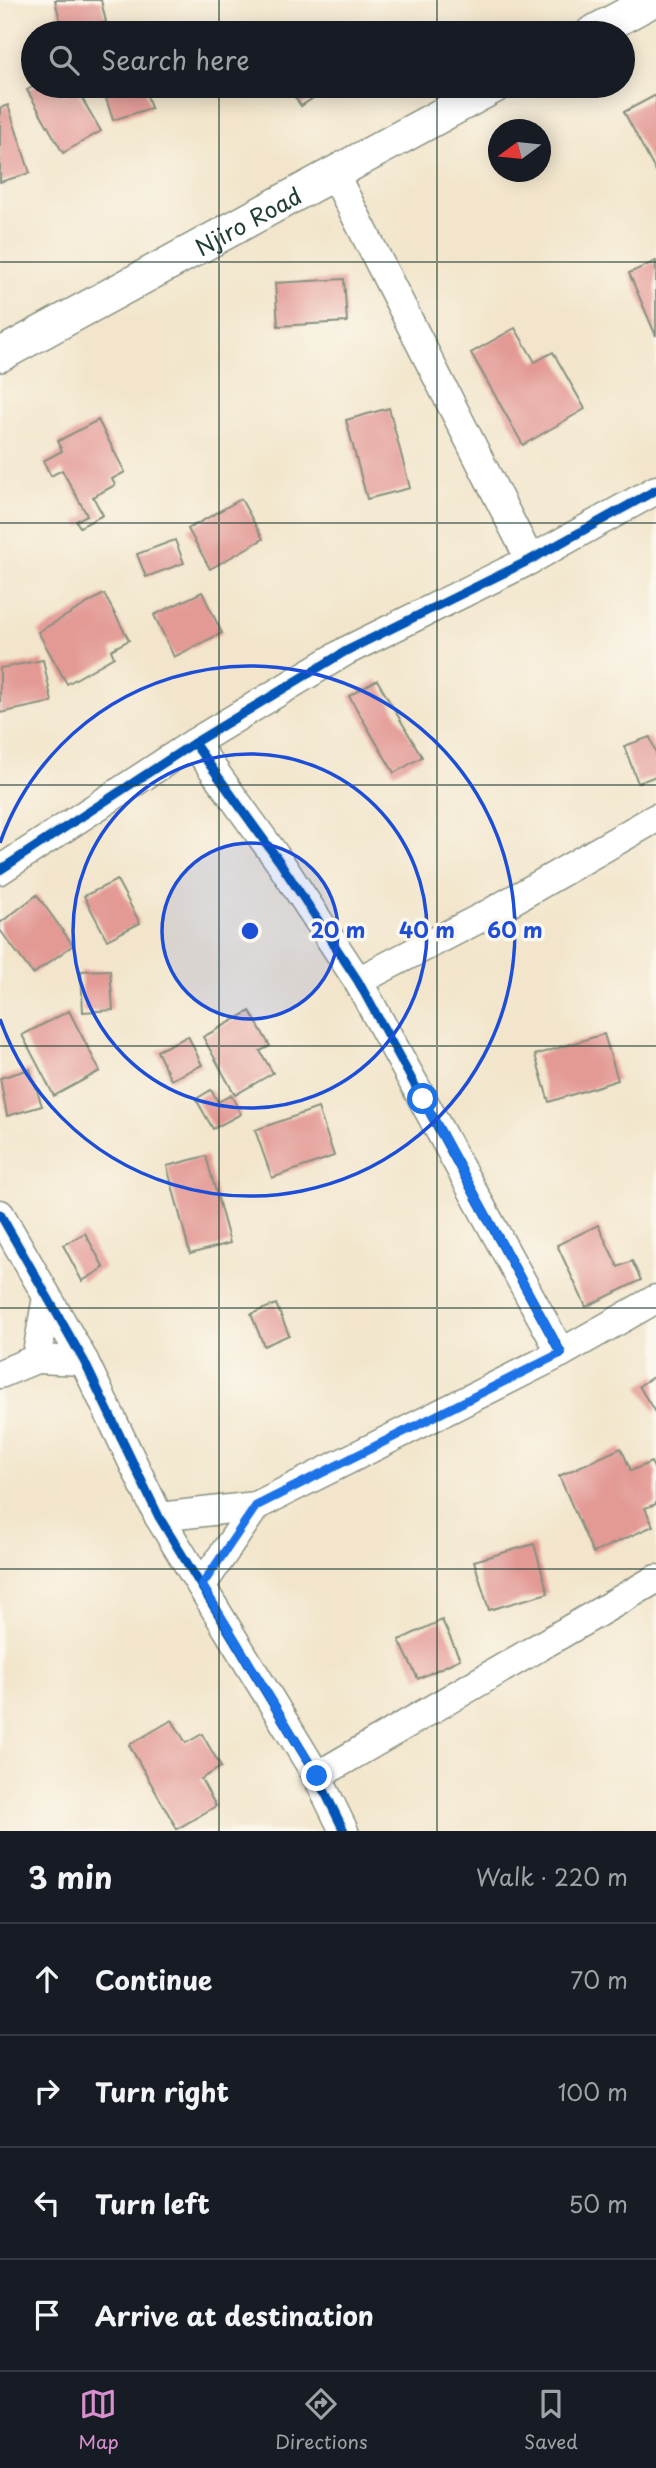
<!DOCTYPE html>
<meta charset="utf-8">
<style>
:root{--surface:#171b24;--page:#242831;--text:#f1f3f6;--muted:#9ea1a6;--line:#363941;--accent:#d690ce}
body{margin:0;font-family:"Playpen Sans",sans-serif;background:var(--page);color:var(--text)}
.compass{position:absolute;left:488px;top:119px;width:63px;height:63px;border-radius:50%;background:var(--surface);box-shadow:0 4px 18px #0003;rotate:255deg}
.stop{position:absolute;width:21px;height:21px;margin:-16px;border:5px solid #1a73e8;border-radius:50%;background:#fff}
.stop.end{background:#1a73e8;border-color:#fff;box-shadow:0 2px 7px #0008}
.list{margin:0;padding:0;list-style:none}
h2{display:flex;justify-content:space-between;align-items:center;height:91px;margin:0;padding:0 28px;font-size:30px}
h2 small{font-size:23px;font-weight:400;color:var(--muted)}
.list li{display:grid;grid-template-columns:46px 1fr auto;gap:21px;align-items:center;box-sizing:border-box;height:112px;padding:0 28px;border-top:2px solid var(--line)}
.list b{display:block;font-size:26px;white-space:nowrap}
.list em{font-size:23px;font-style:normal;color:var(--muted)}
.icon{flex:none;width:38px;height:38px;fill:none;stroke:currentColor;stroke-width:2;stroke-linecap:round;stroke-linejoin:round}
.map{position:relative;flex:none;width:656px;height:1831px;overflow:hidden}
.search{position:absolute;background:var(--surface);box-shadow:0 4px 18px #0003;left:21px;right:21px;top:21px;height:77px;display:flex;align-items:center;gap:18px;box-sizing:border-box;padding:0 24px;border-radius:38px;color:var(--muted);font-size:26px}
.sheet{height:539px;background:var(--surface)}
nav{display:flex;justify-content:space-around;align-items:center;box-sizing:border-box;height:98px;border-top:2px solid var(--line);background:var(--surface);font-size:19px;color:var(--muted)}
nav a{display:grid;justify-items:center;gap:4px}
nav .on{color:var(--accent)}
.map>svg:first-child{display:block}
.building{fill:#e39994}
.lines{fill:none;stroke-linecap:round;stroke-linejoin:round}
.minor-casing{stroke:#889180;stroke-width:31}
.tertiary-casing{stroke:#889180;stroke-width:36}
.minor{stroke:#fff;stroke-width:28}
.tertiary{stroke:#fff;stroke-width:33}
.cycleway-casing{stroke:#fbf7ec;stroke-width:13}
.cycleway{stroke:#0057b8;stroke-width:9}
.route{stroke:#1a73e8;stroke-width:9}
.grid{fill:none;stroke:#1f3d34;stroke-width:2;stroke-opacity:0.55}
.ring{fill:none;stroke:#1d4ed8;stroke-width:3.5}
.labels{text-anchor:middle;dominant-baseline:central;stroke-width:7;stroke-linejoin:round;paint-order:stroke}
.street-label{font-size:23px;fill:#1f3d34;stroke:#fbf7ec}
.centre{fill:#1d4ed8;stroke:#fbf7ec;stroke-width:3.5}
.ring-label{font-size:21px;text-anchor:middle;font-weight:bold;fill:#1d4ed8;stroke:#fbf7ec;stroke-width:7;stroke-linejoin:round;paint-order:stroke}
</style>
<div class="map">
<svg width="656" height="1831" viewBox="0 0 656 1831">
<rect width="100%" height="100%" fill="#fbf7ec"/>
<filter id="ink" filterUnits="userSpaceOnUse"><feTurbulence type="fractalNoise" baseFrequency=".0143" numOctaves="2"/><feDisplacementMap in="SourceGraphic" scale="14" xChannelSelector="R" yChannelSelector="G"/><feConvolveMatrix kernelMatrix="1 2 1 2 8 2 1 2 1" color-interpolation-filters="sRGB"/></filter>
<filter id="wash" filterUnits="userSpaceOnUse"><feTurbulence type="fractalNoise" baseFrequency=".00686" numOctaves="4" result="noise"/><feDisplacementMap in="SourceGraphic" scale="28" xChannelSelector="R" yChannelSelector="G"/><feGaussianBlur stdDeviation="1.57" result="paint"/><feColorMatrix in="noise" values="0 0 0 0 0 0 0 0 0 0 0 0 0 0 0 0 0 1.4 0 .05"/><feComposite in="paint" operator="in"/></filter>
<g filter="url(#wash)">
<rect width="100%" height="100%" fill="#f2e5cb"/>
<g id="blocks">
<!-- building -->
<g class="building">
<polygon points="55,0 101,0 106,22 63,33"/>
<polygon points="34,86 60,86 65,94 76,88 101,131 63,153 27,90"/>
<polygon points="102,86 144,86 151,108 113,120"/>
<polygon points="288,86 331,86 301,106"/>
<polygon points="656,95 656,172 624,112"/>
<polygon points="8,105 30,173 0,182 0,108"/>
<polygon points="656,261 656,336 629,273"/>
<polygon points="344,279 347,322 278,326 275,283"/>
<polygon points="515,328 535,362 553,352 585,409 523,445 471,353"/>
<polygon points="389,408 410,488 367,499 346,420"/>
<polygon points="98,420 125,472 112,479 115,485 93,497 103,515 80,527 76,521 87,515 62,470 51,476 43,461 62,451 58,441"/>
<polygon points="241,499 263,539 210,569 188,529"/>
<polygon points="175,540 184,563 146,577 137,554"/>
<polygon points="202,592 222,633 174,657 154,615"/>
<polygon points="104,594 129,640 111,650 114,657 67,684 38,632"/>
<polygon points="43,660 52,702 0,713 0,668"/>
<polygon points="377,680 422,757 394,773 349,696"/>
<polygon points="650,737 656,753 656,776 638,783 624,746"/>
<polygon points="117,880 140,923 107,940 84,896"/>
<polygon points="37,895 73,945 33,974 0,930 0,923"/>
<polygon points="110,970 113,1010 83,1012 81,971"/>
<polygon points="69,1011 100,1071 54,1096 22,1035"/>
<polygon points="250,1011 270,1046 260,1051 273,1073 235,1095 203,1037"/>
<polygon points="604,1034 618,1080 549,1102 535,1055"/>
<polygon points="188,1036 202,1065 171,1080 157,1051"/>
<polygon points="30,1069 42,1106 7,1116 0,1078"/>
<polygon points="211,1090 218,1102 231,1095 241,1114 213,1129 196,1099"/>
<polygon points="318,1108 334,1156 272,1178 255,1130"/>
<polygon points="206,1156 230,1243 190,1254 167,1166"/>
<polygon points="598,1225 618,1267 632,1261 641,1280 586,1307 557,1245"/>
<polygon points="85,1233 104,1268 82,1281 63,1245"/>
<polygon points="276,1304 289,1335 264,1346 251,1314"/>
<polygon points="656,1375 656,1414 639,1386"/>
<polygon points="621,1448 631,1471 651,1462 656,1472 656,1504 645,1508 653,1526 593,1553 559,1476"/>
<polygon points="534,1544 548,1593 489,1610 474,1561"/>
<polygon points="442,1620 460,1659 418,1679 399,1640"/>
<polygon points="172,1720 186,1743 202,1734 221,1767 201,1779 216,1806 177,1829 129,1745"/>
</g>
</g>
</g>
<g filter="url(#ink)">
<use href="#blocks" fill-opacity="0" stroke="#889180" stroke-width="2"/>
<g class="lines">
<!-- minor casing -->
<g class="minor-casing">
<g id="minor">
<polyline points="334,173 530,560"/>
<polyline points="194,743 279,861 358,981 561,1353"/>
<polyline points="0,870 194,743 346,651 530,560 656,490"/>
<polyline points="358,981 490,913 656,818"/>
<polyline points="0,1214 84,1361 159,1517 317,1776 344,1831"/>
<polyline points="36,1359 47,1297"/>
<polyline points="0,1374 36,1359 84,1361"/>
<polyline points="159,1517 256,1506"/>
<polyline points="202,1585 256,1506 561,1353 656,1299"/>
<polyline points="317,1776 656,1579"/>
</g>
</g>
<!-- tertiary casing -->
<g class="tertiary-casing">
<g id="tertiary">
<polyline points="592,33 653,0"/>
<path id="s1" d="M 0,355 L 495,86"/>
</g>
</g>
<!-- minor -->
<use href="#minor" class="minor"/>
<!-- tertiary -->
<use href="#tertiary" class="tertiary"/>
<!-- cycleway casing -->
<g class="cycleway-casing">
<g id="cycleway">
<polyline points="194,743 279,861 358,981 561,1353"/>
<polyline points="0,870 194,743 346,651 530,560 656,490"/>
<polyline points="0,1214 84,1361 159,1517 317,1776 344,1831"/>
</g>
</g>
<!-- cycleway -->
<use href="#cycleway" class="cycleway"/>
</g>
</g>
<g class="lines" filter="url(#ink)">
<!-- route -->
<polyline class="route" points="317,1776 202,1585 256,1506 561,1353 423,1099"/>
</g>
<!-- grid -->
<path class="grid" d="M 219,0 L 219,33M 437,0 L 437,33M 219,86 L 219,1831M 437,86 L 437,1831M 0,262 L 656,262M 0,523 L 656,523M 0,785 L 656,785M 0,1046 L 656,1046M 0,1308 L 656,1308M 0,1569 L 656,1569"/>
<!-- distance rings -->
<circle cx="250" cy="931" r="88" fill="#1d4ed8" fill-opacity=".12"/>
<g class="ring">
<circle cx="250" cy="931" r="88"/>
<circle cx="250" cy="931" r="177"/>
<path d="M0 843A265 265 0 1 1 0 1019"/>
</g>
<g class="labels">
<!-- street labels -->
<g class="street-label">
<text stroke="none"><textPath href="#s1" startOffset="282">Njiro Road</textPath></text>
</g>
</g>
<circle cx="250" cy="931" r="10" class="centre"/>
<g class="ring-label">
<text x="338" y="938">20 m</text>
<text x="427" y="938">40 m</text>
<text x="515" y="938">60 m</text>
</g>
</svg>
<svg class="compass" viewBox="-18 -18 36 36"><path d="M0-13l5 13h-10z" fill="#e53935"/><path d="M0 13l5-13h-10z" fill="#9ea1a6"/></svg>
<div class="stop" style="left:423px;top:1099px"></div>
<div class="stop end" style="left:317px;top:1776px"></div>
<div class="search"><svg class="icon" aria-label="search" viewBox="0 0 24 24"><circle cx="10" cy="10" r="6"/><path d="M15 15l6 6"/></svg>Search here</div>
</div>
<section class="sheet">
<h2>3 min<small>Walk · 220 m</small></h2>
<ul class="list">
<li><svg class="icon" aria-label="ahead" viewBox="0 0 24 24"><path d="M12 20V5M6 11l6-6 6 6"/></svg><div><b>Continue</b></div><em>70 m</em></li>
<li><svg class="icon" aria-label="right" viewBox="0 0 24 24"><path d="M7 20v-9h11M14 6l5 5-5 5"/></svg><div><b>Turn right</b></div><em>100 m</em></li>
<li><svg class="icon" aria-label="left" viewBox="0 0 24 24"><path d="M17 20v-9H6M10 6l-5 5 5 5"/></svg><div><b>Turn left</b></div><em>50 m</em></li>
<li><svg class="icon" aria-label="arrive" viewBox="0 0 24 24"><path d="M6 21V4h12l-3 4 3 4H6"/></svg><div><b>Arrive at destination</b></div></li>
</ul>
</section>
<nav>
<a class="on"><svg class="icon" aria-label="map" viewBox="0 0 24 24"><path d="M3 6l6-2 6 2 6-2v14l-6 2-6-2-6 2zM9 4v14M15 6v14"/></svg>Map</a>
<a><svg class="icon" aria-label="directions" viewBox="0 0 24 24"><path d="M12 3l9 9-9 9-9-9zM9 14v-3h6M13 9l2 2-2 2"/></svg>Directions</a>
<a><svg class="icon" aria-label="saved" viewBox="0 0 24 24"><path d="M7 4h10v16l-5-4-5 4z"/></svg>Saved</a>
</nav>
